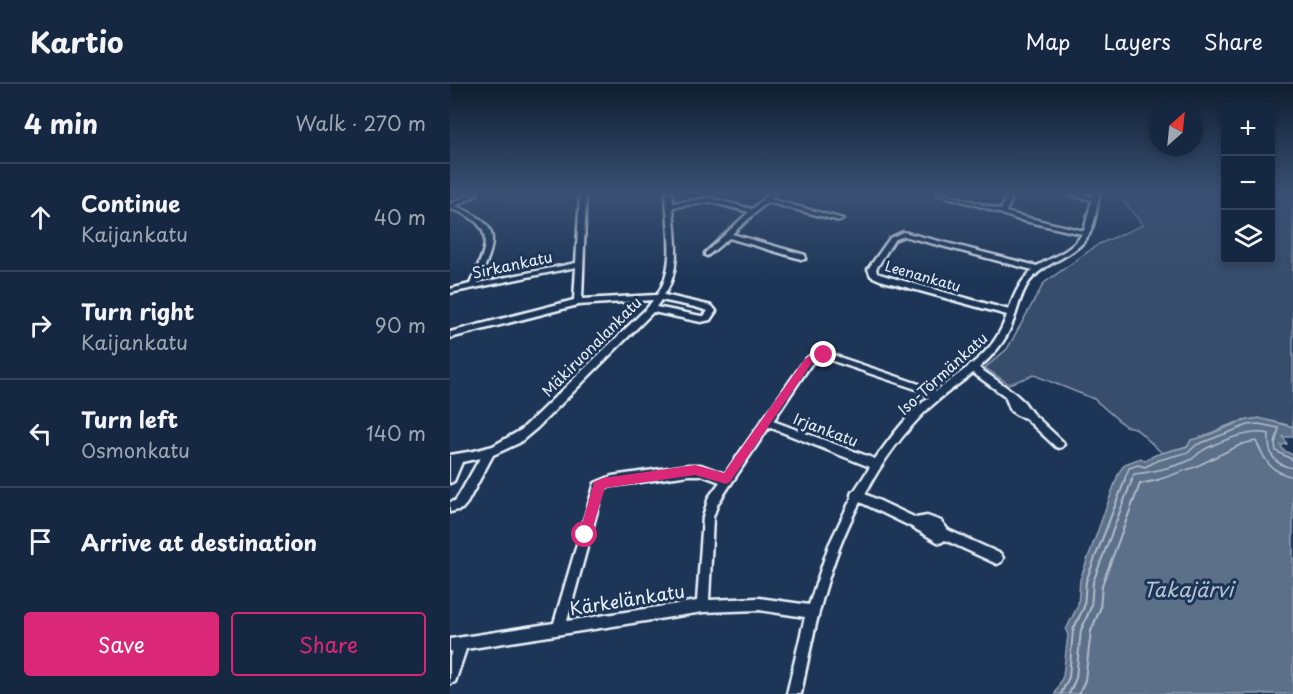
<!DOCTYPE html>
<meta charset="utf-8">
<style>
:root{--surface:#162841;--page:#1f3048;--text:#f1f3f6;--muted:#9ea6b1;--line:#35445a;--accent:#db2777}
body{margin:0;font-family:"Playpen Sans",sans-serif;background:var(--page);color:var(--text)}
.controls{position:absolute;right:18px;top:18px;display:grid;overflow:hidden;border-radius:6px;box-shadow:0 3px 9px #0003}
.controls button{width:54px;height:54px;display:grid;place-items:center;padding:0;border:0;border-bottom:2px solid var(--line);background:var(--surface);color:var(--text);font:30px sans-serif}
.compass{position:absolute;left:699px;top:18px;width:54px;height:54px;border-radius:50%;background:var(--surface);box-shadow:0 3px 9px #0003;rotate:27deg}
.stop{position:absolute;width:18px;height:18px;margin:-14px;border:4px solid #db2777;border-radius:50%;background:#fff}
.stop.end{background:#db2777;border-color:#fff;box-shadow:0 2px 6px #0008}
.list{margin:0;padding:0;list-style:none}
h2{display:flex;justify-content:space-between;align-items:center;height:78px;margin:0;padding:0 24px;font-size:26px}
h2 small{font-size:20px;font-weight:400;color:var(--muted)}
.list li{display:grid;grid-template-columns:39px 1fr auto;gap:18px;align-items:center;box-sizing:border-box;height:108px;padding:0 24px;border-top:2px solid var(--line)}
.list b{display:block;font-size:22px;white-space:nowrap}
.list p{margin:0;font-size:20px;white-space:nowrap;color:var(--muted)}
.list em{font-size:20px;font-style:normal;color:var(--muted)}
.actions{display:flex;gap:12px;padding:18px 24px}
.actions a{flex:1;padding:14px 0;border:2px solid var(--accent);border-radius:6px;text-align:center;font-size:21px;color:var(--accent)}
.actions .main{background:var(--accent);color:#fff}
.icon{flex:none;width:33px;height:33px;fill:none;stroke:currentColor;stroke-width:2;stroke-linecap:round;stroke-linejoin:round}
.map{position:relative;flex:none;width:843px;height:610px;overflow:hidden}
header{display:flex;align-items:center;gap:36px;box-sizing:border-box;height:84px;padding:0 30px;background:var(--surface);border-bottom:2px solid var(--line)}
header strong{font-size:28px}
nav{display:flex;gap:33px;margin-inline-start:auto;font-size:21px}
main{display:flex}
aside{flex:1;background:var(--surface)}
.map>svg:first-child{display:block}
.green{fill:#374d6c;stroke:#909fb2;stroke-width:1.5}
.water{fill:#5d7089;stroke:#95a4b5;stroke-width:1.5}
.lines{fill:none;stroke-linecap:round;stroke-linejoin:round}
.shore-far1{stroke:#b0bdcc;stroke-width:1.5}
.shore{stroke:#b0bdcc;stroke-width:2}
.minor-casing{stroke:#e8f1f8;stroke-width:5}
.minor{fill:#1d3557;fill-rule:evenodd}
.route{fill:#db2777}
.labels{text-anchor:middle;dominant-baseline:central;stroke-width:6;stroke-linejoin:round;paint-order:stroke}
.far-street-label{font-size:14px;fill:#e8f1f8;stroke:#1d3557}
.street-label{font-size:15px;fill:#e8f1f8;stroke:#1d3557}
.near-street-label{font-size:18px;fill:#e8f1f8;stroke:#1d3557}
.near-water-label{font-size:20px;font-style:italic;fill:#b7c4d1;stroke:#1d3557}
</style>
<header>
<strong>Kartio</strong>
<nav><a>Map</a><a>Layers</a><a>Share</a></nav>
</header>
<main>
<aside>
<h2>4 min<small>Walk · 270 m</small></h2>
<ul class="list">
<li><svg class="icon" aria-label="ahead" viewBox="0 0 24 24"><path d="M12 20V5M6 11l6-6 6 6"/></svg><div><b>Continue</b><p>Kaijankatu</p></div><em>40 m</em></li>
<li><svg class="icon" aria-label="right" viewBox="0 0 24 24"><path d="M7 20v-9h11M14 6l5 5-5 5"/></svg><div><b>Turn right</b><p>Kaijankatu</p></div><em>90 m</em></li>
<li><svg class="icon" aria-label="left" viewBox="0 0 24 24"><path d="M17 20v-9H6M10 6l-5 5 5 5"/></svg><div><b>Turn left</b><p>Osmonkatu</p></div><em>140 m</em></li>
<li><svg class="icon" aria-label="arrive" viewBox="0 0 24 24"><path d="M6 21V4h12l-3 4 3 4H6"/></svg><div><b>Arrive at destination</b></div></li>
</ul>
<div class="actions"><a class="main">Save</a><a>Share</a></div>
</aside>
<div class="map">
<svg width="843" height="610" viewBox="0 0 843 610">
<rect width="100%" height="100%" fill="#1d3557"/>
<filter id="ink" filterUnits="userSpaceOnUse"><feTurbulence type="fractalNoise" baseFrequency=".0167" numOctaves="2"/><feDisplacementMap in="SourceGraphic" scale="12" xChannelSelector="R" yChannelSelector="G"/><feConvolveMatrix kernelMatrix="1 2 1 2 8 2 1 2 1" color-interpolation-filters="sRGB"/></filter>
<g filter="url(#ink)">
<!-- green -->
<path class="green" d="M 668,110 L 775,110 L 776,176 L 820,176 L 821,110 L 843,110 L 843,343 C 823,336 802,332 782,340 C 767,345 757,353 741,356 L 738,362 L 712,369 L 685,344 L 675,342 L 644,315 L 584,291 L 559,300 L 535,284 L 557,265 L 594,199 L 649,160 L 693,141 Z"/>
<!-- water -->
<path class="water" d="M 809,334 L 843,343 L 843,353 L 833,353 L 837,360 L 831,361 L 833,366 L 843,371 L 843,610 L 605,610 L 613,592 L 618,551 L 616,546 L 628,521 L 630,496 L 669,388 L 675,380 L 691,374 L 695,377 L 705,371 L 738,362 L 741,356 C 765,352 784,336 809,334 Z"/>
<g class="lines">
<!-- shore-far1 -->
<g class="shore-far1">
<polyline points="674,397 679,384 688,381 695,383 709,376 739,368 746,361 798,341 809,340 829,344 825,360 826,367 843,376"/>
<path d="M 681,397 L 684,390 C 698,389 730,382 742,375 C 745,373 747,371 749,369 C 765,358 801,345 819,350 C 818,369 823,381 843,384"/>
<path d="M 705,397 L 745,383 L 792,360 L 806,357 C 816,378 819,387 843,393"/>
</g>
<!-- shore -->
<g class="shore">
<polyline points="611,610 619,593 623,546 634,523 636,497 675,396"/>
<polyline points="619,610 626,594 631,546 641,523 643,498 682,396"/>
<polyline points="629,610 635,596 641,547 650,525 652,501 690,400 708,396"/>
</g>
<!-- minor casing -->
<g class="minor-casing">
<g id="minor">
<path d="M 21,110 L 28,110 L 6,122 C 55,143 45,157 28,199 L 126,179 L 130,110 L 136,110 L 132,215 L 207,211 C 227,182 217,143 216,110 L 222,110 L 223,119 L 260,114 L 302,125 L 319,110 L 325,110 L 320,115 L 393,135 L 390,137 L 317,118 L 282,150 L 355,171 L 355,175 L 351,175 L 279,154 L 257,172 L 255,171 L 255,169 L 299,128 L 260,118 L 223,123 C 225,152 232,185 214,211 L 262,222 L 266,227 L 260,236 L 251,238 L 203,228 L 87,344 L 69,359 L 43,371 L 17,419 L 12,425 L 0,428 L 0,418 L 5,417 L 9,411 L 30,374 L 12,378 L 4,397 L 0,399 L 0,371 L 24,367 L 43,362 L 71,346 L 198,223 L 203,216 L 128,221 L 0,254 L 0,248 L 124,216 L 126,183 L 0,209 L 0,205 L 20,200 C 29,178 48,151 21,134 C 15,130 7,126 0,125 L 0,120 ZM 211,216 L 245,223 L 258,227 L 254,232 L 251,232 L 206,223 Z"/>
<path d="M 487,110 L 496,110 L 551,126 L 557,110 L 563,110 L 556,128 L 570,132 L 634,147 L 642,116 L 617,110 L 628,110 L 643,113 L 643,110 L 649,110 C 643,150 641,159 604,178 C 595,183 586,189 579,198 C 570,210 568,226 562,240 C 555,258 543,271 529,284 L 562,307 L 574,318 L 581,328 L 612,357 L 614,360 L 612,363 L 609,364 L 606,363 L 575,334 L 567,331 L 561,327 L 555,312 L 523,289 C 509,300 493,311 479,324 C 454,348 431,379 415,410 L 466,434 L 477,432 L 491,437 L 498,446 L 551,470 L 553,474 L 551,478 L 547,480 L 495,456 L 490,459 L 486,457 L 462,443 L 410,418 C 378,478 364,544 351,610 L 337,610 L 355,533 L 309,526 L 253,528 L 16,565 L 5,598 L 0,600 L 0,573 L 2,567 L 0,567 L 0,555 L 104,539 L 145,399 L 162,392 L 239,381 L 251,381 L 275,390 L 355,276 L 361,271 L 377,269 L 475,302 L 486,307 L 518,283 L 519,281 L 522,280 C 539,266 550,252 557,231 L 430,196 L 421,192 L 418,185 L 440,154 L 453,148 L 587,182 C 603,173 622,167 632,150 L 566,135 L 533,123 ZM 454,152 L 583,186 C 570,197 564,211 559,226 L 436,192 L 427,189 L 426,185 L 444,156 ZM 377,275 L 469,306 L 479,313 C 458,330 441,353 425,375 L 323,337 L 361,280 L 366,276 ZM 319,343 L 420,383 L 405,406 L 402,408 L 401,411 L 402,413 L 379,461 L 359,521 L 309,514 L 259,516 L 263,433 L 268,419 ZM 239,391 L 251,391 L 270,398 L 259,413 L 253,433 L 247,517 L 117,537 L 153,405 L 162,402 Z"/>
</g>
</g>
<!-- minor -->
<use href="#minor" class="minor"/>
</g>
</g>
<!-- sky -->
<linearGradient id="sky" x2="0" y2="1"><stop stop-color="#101d30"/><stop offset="0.56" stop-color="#3a5174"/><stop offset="1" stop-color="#3a5174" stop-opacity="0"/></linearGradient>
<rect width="843" height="195" fill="url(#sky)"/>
<!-- route -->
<polygon class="route" points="374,268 377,269 377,274 361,280 280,398 276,400 245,391 155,404 139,455 131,455 129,451 144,398 153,394 245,381 274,389 355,275 361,271"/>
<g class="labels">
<!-- far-street labels -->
<g class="far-street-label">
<text transform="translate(473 192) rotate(16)">Leenankatu</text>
</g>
<!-- street labels -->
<g class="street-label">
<text transform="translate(62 180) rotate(-12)">Sirkankatu</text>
<text transform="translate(141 262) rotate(-45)">Mäkiruonalankatu</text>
<text transform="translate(492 289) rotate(-42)">Iso-Törmänkatu</text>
<text transform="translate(376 345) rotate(21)">Irjankatu</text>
</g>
<!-- near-street labels -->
<g class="near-street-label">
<text transform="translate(177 515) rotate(-9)">Kärkelänkatu</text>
</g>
<!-- near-water labels -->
<g class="near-water-label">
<text x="738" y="505">Takajärvi</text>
</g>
</g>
</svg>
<div class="controls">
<button>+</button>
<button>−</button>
<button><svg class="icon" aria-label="layers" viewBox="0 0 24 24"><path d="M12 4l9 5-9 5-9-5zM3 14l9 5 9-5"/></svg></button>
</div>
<svg class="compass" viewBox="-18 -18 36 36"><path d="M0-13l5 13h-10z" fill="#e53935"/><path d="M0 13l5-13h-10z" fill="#9ea6b1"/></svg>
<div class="stop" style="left:135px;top:451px"></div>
<div class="stop end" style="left:374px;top:271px"></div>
</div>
</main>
